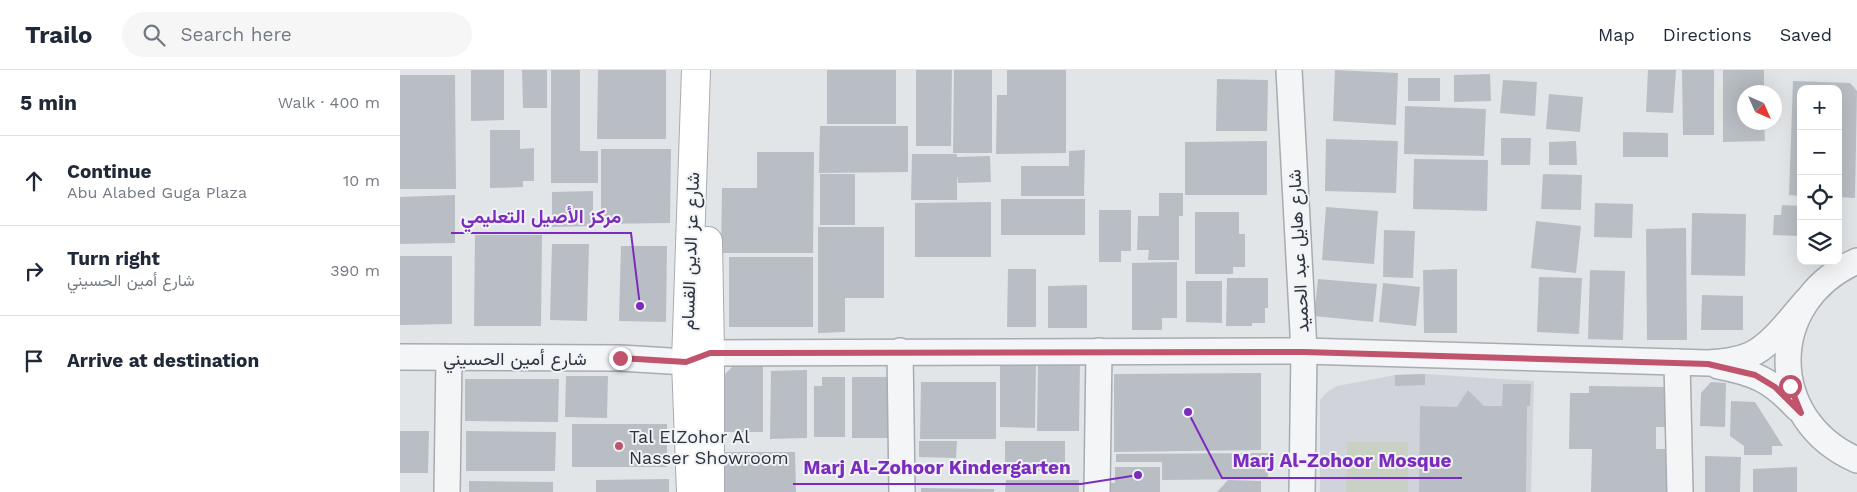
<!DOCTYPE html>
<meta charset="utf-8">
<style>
:root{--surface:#fff;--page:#f6f6f7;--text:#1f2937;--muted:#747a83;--line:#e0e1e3}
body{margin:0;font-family:"Work Sans",Vazirmatn,sans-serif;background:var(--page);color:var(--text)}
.controls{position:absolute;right:15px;top:15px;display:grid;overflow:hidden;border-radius:10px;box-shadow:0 5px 20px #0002}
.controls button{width:45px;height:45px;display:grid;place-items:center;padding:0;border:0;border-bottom:1px solid var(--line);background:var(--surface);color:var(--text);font:25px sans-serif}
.compass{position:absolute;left:1337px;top:15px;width:45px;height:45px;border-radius:50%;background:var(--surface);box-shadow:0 5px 20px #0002;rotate:135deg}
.stop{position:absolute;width:15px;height:15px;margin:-11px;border:4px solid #c0546c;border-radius:50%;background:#fff}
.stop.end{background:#c0546c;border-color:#fff;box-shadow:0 1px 5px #0008}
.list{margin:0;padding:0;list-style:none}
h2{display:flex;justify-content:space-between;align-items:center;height:65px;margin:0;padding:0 20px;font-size:21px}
h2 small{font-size:16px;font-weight:400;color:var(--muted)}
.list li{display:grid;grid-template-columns:32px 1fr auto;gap:15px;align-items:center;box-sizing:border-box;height:90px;padding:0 20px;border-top:1px solid var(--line)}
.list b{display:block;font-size:19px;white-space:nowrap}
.list p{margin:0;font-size:16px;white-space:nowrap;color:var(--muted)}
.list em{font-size:16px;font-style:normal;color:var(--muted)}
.icon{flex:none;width:28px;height:28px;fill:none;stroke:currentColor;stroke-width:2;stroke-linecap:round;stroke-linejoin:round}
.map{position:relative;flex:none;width:1457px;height:422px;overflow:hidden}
header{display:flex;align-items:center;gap:30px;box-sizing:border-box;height:70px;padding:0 25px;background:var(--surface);border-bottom:1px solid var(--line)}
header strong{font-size:24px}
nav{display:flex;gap:28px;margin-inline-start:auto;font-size:18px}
.search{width:350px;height:45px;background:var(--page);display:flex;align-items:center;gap:12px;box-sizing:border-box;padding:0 18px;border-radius:28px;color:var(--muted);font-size:19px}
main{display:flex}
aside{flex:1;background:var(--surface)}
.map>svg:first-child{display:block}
.built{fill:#d0d4da}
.green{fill:#c8d1c3}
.building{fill:#b9bec5}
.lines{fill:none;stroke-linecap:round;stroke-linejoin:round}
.street-casing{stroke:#a7acb2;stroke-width:28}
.secondary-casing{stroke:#a7acb2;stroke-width:30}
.street{stroke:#f4f5f7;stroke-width:25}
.secondary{stroke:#fff;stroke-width:28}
.route{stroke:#c0546c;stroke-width:6}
.poi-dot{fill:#c0546c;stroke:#f1f3f6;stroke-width:2}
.labels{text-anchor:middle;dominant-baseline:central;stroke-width:4;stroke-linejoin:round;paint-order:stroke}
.street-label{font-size:18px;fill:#2b343e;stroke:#f1f3f6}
.poi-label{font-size:18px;fill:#2b343e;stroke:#f1f3f6;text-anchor:start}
.leader{fill:none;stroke:#7b2cbf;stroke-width:2}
.callout-dot{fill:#7b2cbf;stroke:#f1f3f6;stroke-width:2}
.callout-label{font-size:19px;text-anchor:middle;font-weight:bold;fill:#7b2cbf;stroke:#f1f3f6;stroke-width:4;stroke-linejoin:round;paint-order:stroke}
</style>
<header>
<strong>Trailo</strong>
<div class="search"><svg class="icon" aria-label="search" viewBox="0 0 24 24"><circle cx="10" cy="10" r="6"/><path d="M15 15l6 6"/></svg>Search here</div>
<nav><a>Map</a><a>Directions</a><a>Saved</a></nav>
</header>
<main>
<aside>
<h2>5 min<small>Walk · 400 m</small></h2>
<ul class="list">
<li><svg class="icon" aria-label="ahead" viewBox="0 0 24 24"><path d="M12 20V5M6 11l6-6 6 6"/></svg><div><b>Continue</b><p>Abu Alabed Guga Plaza</p></div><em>10 m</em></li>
<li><svg class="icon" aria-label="right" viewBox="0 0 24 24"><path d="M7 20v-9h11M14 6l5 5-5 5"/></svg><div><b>Turn right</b><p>شارع أمين الحسيني</p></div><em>390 m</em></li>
<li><svg class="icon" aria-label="arrive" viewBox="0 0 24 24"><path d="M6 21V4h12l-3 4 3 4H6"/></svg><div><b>Arrive at destination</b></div></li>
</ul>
</aside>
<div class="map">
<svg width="1457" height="422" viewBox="0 0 1457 422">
<rect width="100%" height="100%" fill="#e1e5e8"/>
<!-- built -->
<polygon class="built" points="1025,304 1134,311 1131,422 920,422 920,330 926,323 937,316 995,305"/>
<!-- green -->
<polygon class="green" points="947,372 1008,372 1008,422 946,422"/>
<!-- building -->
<g class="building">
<polygon points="71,0 104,0 104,50 71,51"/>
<polygon points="122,0 147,0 147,38 123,38"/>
<polygon points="151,0 180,0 180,81 198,81 198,113 151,113"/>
<polygon points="198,0 266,0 266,69 197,69"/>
<rect x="427" y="0" width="69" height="54"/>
<polygon points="516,0 552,0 551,76 516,76"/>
<polygon points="554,0 592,0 592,83 553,83"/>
<polygon points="607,0 666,0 666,83 596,84 597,25 607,25"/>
<polygon points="935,0 998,3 996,55 933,51"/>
<polygon points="1248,0 1276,0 1273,43 1246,42"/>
<polygon points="1282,0 1314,0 1314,65 1283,65"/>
<polygon points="1323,0 1364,0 1364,22 1344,22 1344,52 1364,52 1365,71 1323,72"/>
<polygon points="1090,4 1091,31 1054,32 1054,5"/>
<polygon points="0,5 55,5 56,119 0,119"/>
<rect x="1008" y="8" width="32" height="23"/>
<polygon points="817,9 868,10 867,61 816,61"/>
<polygon points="1103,10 1137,12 1135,46 1100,43"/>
<polygon points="1393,11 1450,13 1457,21 1455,128 1438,127 1438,19 1401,19 1401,126 1389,125"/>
<polygon points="1149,24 1183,27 1180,62 1146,59"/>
<polygon points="1005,36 1086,39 1084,86 1004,84"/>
<polygon points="420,56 508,56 508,102 419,103"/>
<polygon points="90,60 120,60 120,79 134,78 134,111 123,111 123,117 90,118"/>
<polygon points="1223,62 1268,63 1268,87 1223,87"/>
<polygon points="1101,68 1131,68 1130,95 1101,95"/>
<polygon points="926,69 998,71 996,123 925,121"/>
<polygon points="867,71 867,125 785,125 785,72"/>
<polygon points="1176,71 1177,95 1149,95 1149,72"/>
<polygon points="201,79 271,79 270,153 201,154"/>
<polygon points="685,80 684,126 621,126 621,96 669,96 669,81"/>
<polygon points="357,82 414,82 413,183 321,183 322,118 357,118"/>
<polygon points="512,84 557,84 557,87 590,86 591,112 558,113 557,103 557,130 511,130"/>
<polygon points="1014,89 1088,90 1087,141 1013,139"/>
<rect x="420" y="104" width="35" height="51"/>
<polygon points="1143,104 1182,105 1181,140 1141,139"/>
<polygon points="193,121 193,156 152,157 152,122"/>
<polygon points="759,123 783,123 783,146 779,146 779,190 748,190 749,180 737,180 738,146 759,146"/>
<polygon points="55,125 55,173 0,174 0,127"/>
<rect x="601" y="129" width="84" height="36"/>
<polygon points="591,132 591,187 515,187 515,133"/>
<polygon points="1195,133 1233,134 1232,168 1194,167"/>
<polygon points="1382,135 1401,136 1401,166 1373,165 1374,145 1381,145"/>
<polygon points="926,137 978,141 974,194 922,190"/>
<polygon points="699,140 731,140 731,181 721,181 721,192 699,192"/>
<polygon points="795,142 839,142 839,164 845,164 845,197 833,197 833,204 795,204"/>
<polygon points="1292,143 1346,144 1345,206 1291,205"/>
<polygon points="1136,151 1181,156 1176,203 1131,198"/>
<polygon points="418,157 484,157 484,228 445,228 445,262 418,263"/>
<polygon points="1286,158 1287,270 1247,270 1246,159"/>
<polygon points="984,160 1015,161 1013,208 983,207"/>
<polygon points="75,165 142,165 141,256 74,256"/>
<polygon points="152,174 189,174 187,251 150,250"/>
<polygon points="221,176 267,176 266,252 219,251"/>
<polygon points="0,186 52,186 52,254 0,255"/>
<rect x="329" y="187" width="84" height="70"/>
<polygon points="777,192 777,248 762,248 762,260 732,260 732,193"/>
<polygon points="608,199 636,199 636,257 607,257"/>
<polygon points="1057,199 1057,263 1024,263 1023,200"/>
<polygon points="1190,200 1225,201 1223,270 1188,269"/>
<polygon points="1139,207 1182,208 1179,264 1137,262"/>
<polygon points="827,208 868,208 868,238 865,238 865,253 852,253 852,256 826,256"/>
<polygon points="918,209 977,214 973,252 914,246"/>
<polygon points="786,211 822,211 822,253 786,252"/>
<polygon points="983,213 1020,217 1016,256 979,252"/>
<polygon points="687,215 687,258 648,258 648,216"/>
<polygon points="1302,225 1343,226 1343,260 1301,260"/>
<polygon points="363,289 363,362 322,362 322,307 338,291"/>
<polygon points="638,292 680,292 679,361 637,361"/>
<polygon points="600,295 636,295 635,358 600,357"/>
<polygon points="407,300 407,368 370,369 371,301"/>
<polygon points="861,303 861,380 714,382 714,304"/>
<polygon points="1025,304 1025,315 995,316 995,305"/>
<polygon points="166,306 208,306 207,348 165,347"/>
<polygon points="422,307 445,307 445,367 414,367 414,316 422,316"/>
<rect x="452" y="307" width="43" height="61"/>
<polygon points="65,309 159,309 158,352 65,351"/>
<polygon points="521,312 596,312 596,369 520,369"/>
<polygon points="1311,312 1326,313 1325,357 1300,356 1301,323"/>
<polygon points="1103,314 1131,314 1130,336 1127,336 1126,422 1019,422 1020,336 1057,337 1068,320 1084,336 1102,336"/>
<polygon points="1189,316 1264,317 1273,326 1272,357 1256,357 1256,379 1272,379 1272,422 1191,422 1192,379 1169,379 1170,323 1189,323"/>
<polygon points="1331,331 1355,332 1383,376 1372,376 1372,385 1344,385 1344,376 1330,366"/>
<rect x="172" y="354" width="95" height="43"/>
<polygon points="0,361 29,361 28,403 0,403"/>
<polygon points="66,361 156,362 155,401 66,401"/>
<polygon points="519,371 557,371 556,388 519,387"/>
<rect x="605" y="371" width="60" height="30"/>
<polygon points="324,382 395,382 396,422 324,422"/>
<polygon points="868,383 868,409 762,410 762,392 716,392 716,384"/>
<polygon points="1305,386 1341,387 1340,422 1305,422"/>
<polygon points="715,397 760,397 760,422 709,422 709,413 715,413"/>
<polygon points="1397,397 1397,422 1353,422 1353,399"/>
<polygon points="269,409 269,422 196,422 196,410"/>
<polygon points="606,410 679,410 679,422 605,422"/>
<polygon points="828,410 861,411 861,422 817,422"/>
<polygon points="69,411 153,412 153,422 69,422"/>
<polygon points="521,418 594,419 594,422 521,422"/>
</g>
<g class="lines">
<!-- street casing -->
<g class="street-casing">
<g id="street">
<polyline points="889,0 904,281 902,422"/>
<path d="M 1457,191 C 1365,231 1365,350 1457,390"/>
<polyline points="500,281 502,422"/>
<path d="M 0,287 L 220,288 L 286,292 L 310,283 L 904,281 L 1308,293 C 1323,292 1336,291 1350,285 C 1372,275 1390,249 1406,231"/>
<polyline points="1277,292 1280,422"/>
<path d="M 1318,296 C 1355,303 1371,310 1397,338"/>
<polyline points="47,422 49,288"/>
<polyline points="697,422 699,281"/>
</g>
</g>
<!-- secondary casing -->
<g class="secondary-casing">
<g id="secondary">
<polyline points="308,171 310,283 310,422"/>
<polyline points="291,422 286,292 296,0"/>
</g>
</g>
<!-- street -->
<use href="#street" class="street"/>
<!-- secondary -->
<use href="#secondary" class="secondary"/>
</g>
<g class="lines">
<!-- route -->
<polyline class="route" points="220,288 286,292 310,283 904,282 1308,294 1355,305 1375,317 1401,343 1390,316"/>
</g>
<!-- markers -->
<circle class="poi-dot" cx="219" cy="376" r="5"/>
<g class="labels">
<!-- street labels -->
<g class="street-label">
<text transform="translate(290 181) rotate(-88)">شارع عز الدين القسام</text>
<text transform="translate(898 181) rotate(-93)">شارع هايل عبد الحميد</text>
<text x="115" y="288">شارع أمين الحسيني</text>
</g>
<!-- poi labels -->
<g class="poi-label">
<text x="229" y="366">Tal ElZohor Al<tspan x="229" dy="21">Nasser Showroom</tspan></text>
</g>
</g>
<!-- callouts -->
<path class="leader" d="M240 236L231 163H51M788 342L822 408H1062M738 405L681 414H393"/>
<g class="callout-dot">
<circle cx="240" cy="236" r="5"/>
<circle cx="788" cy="342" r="5"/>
<circle cx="738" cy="405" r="5"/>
</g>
<g class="callout-label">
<text x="141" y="153">مركز الأصيل التعليمي</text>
<text x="942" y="397">Marj Al-Zohoor Mosque</text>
<text x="537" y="404">Marj Al-Zohoor Kindergarten</text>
</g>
</svg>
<div class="controls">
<button>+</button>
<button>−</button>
<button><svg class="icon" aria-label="locate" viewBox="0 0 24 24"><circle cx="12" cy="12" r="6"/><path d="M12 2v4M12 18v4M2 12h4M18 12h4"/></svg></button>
<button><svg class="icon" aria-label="layers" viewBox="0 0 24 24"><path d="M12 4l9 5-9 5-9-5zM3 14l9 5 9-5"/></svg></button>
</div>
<svg class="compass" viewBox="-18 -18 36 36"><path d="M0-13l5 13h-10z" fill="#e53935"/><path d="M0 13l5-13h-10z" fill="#747a83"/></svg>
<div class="stop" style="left:1390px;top:316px"></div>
<div class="stop end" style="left:220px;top:288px"></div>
</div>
</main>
